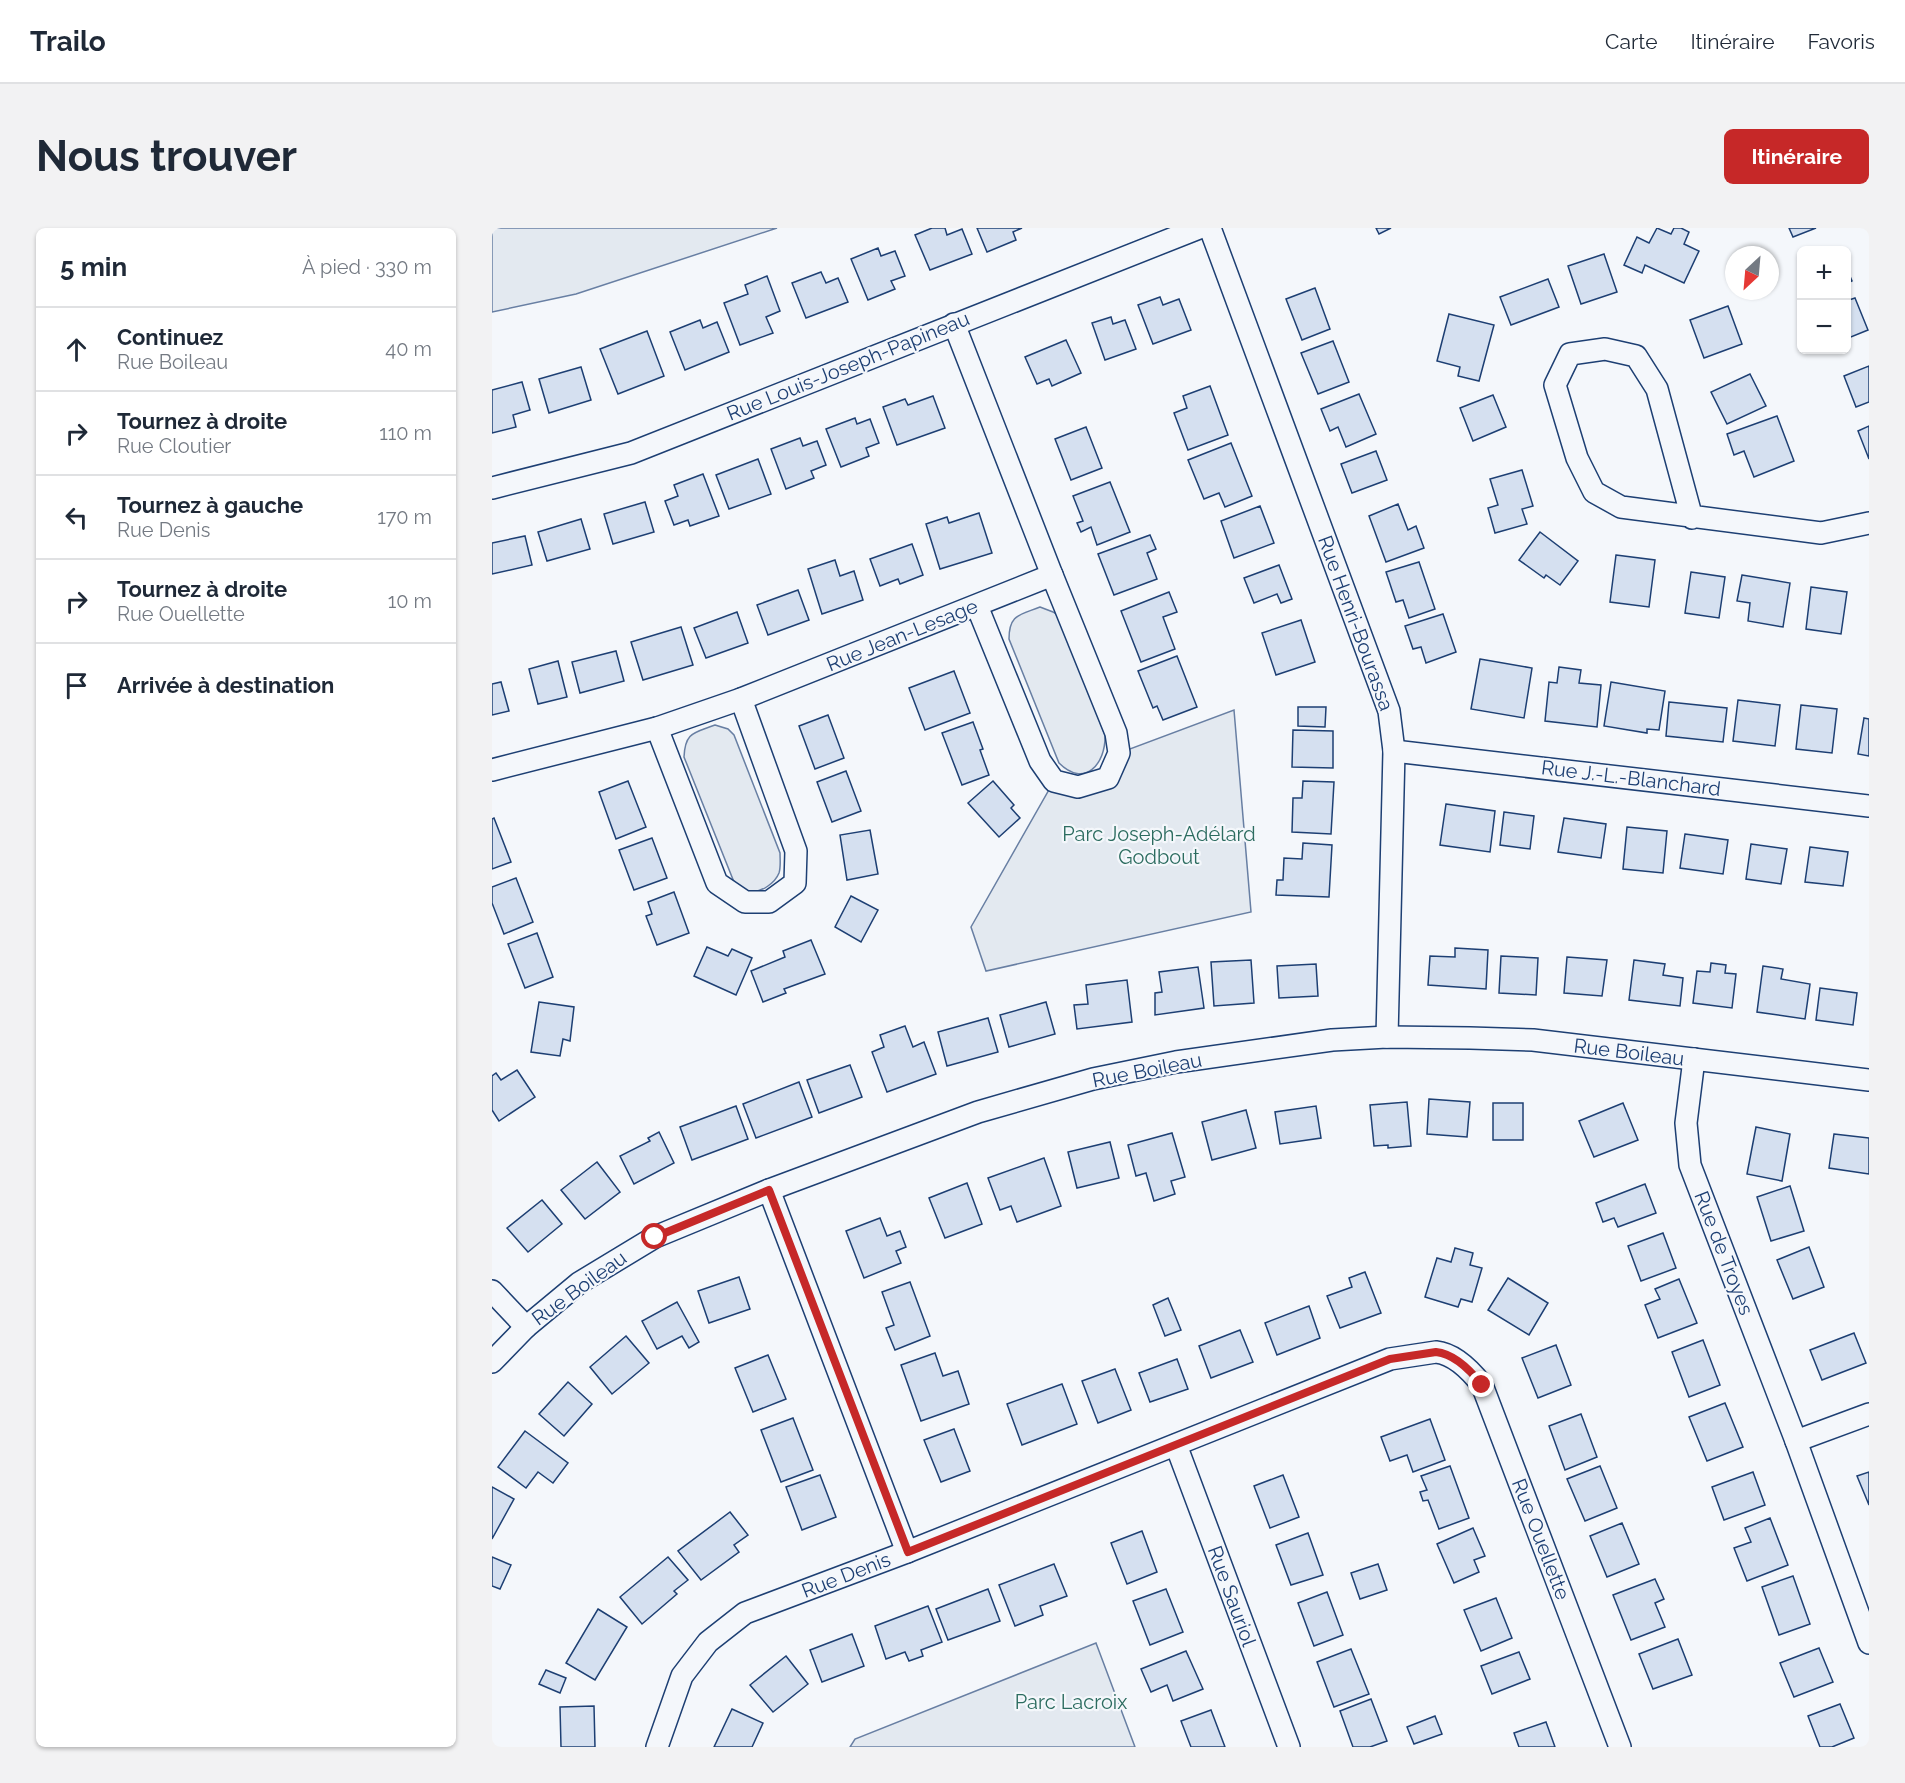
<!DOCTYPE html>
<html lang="fr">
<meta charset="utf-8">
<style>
:root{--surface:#fff;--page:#f2f2f3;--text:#1f2937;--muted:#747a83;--line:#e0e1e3;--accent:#c62828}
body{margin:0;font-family:Raleway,sans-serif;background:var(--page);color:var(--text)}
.controls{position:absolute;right:18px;top:18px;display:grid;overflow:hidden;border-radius:9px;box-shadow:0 2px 4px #0004}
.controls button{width:54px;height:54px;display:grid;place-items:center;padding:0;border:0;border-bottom:2px solid var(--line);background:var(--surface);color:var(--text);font:30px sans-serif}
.compass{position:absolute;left:1233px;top:18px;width:54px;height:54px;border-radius:50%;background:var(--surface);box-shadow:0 2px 4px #0004;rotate:206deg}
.stop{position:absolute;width:18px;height:18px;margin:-14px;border:4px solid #c62828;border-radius:50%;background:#fff}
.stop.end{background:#c62828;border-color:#fff;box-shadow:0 2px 6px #0008}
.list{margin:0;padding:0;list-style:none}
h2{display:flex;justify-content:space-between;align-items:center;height:78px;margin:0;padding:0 24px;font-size:26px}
h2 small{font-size:20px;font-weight:400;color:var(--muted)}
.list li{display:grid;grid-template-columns:39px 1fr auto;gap:18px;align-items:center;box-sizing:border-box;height:84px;padding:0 24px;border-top:2px solid var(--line)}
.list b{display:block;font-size:22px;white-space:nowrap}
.list p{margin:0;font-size:20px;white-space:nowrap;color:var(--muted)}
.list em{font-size:20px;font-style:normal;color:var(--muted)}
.icon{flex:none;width:33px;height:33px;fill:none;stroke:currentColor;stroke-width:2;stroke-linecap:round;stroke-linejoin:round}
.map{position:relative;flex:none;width:1377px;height:1519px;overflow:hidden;border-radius:9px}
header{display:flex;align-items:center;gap:36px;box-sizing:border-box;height:84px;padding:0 30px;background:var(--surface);border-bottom:2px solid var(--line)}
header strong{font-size:28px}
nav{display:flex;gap:33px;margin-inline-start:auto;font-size:21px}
.intro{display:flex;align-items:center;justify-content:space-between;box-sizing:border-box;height:144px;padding:0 36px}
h1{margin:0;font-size:42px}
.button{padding:15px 27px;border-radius:9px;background:var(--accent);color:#fff;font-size:21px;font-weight:700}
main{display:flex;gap:36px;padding:0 36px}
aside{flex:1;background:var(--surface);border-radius:9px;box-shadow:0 2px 4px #0004}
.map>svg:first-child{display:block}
.green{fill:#e3e9f0;stroke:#687fa3;stroke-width:1.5}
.building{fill:#d5e0f0;stroke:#1d3f73;stroke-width:1.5}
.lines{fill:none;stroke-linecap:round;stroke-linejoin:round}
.minor-casing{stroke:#1d3f73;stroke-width:24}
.minor{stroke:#f4f7fb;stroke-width:21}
.route{stroke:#c62828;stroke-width:8}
.labels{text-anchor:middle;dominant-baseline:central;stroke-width:4.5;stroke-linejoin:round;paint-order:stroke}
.street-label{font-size:20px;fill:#1d3f73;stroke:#f4f7fb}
.park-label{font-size:20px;fill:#2c6c60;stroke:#f4f7fb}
</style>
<header>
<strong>Trailo</strong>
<nav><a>Carte</a><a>Itinéraire</a><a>Favoris</a></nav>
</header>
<div class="intro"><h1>Nous trouver</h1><a class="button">Itinéraire</a></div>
<main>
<aside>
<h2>5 min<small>À pied · 330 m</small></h2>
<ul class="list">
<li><svg class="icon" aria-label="ahead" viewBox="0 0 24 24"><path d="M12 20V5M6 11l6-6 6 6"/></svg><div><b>Continuez</b><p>Rue Boileau</p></div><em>40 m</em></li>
<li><svg class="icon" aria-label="right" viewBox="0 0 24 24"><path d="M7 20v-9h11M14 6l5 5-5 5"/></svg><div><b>Tournez à droite</b><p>Rue Cloutier</p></div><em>110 m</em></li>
<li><svg class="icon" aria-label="left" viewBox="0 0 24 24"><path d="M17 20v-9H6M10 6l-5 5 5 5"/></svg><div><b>Tournez à gauche</b><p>Rue Denis</p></div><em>170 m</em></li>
<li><svg class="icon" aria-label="right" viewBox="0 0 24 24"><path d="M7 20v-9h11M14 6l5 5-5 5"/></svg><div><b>Tournez à droite</b><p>Rue Ouellette</p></div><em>10 m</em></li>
<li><svg class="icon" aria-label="arrive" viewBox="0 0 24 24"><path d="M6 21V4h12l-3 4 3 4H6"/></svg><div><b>Arrivée à destination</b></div></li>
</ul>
</aside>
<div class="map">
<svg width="1377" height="1519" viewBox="0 0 1377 1519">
<rect width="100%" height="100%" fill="#f4f7fb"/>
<!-- green -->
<g class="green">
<polygon points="0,0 285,0 84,66 0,84"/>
<path d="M 548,379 L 561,384 L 567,388 L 613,507 C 614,537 592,560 567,535 L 517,411 C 517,386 528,387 548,379 Z"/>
<polygon points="742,482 759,684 494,743 479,699 562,553 616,550 627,525"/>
<path d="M 223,497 L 236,501 L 242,507 L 288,625 C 288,632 289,639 287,645 C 283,655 270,664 259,664 C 252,664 247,658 242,654 L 192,529 C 193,504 202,505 223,497 Z"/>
<polygon points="604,1415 643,1519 358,1519 363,1511"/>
</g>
<!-- building -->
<g class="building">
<polygon points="440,0 453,0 455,7 470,1 480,26 438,42 423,7"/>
<polygon points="485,0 530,0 521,4 524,12 495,24"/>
<polygon points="884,0 899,0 887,6"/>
<polygon points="1165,0 1179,6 1182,0 1189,0 1197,4 1192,16 1207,23 1192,55 1153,37 1150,45 1132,37 1145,9 1157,15"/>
<polygon points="1297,0 1324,0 1301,9"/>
<polygon points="386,20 389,28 403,23 413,48 399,53 403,61 376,72 359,31"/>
<polygon points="1112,26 1125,64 1089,76 1076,38"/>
<polygon points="1354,39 1360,53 1354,56"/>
<polygon points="329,44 334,55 346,50 356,74 314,90 300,55"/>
<polygon points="275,48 288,83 274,89 281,105 248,117 232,75 256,66 253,57"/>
<polygon points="1056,51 1067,79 1019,97 1008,69"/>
<polygon points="823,60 838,101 810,112 794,71"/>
<polygon points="668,69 671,77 687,71 699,102 661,116 646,77"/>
<polygon points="1363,70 1376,102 1354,111 1354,73"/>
<polygon points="1236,78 1250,116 1212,130 1198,92"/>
<polygon points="957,86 1002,97 987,153 966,148 968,139 945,133"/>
<polygon points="619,89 621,96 633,92 644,121 613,132 600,95"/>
<polygon points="208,92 211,100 225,94 237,124 193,142 178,104"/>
<polygon points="155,103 172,148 126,166 108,121"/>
<polygon points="574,112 589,145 560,158 557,151 545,156 533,129"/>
<polygon points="841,113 857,154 826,166 809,125"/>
<polygon points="1377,138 1377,174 1364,179 1352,148"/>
<polygon points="89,139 99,172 57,185 47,151"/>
<polygon points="1258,146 1274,178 1235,196 1219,164"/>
<polygon points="30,154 38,182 21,187 24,199 0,205 0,162"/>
<polygon points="718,158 736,207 696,222 682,185 695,180 691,168"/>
<polygon points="867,166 884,206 854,219 846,199 838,203 829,181"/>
<polygon points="1001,167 1014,199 981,213 968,180"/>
<polygon points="441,168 453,200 405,217 391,179 413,171 416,177"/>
<polygon points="1285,188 1302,233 1262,249 1252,223 1242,227 1235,206"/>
<polygon points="363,190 365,196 378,191 387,215 374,220 377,228 349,239 334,201"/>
<polygon points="1377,198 1377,231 1366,203"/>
<polygon points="594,199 610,240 579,252 563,211"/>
<polygon points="308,210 311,218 325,213 334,237 319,243 322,250 294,261 279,221"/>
<polygon points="739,215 760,268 733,279 727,265 712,271 696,232"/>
<polygon points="884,223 895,252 860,265 849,236"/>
<polygon points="266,231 279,266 237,281 224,247"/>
<polygon points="1030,242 1041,278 1030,281 1035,296 1003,305 996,280 1006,277 998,251"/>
<polygon points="211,246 227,288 198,298 196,292 182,297 173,273 186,268 182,257"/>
<polygon points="618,254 638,304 605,317 599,299 589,304 585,295 591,293 581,268"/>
<polygon points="153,274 162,304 121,316 112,286"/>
<polygon points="906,276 916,302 924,298 932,320 894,334 877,288"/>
<polygon points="768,278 782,315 742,330 729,293"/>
<polygon points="487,285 500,325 448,341 434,296 455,289 457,295"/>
<polygon points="89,291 98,321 55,333 46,304"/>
<polygon points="1048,304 1086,333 1068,357 1054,347 1052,350 1027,332"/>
<polygon points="658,307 664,321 655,325 665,351 622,367 606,326"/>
<polygon points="33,308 40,337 0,346 0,315"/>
<polygon points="420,316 431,347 408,356 406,351 388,358 378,331"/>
<polygon points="1124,327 1163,332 1157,379 1118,374"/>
<polygon points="343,332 348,348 362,343 371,372 330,386 316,341"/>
<polygon points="927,334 943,381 917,390 911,372 904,374 894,344"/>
<polygon points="787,337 800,371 789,375 785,366 762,375 752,350"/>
<polygon points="1199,344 1233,349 1227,390 1193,385"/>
<polygon points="1250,347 1298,355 1291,399 1256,393 1258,375 1245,373"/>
<polygon points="1319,359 1355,364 1349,406 1314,401"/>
<polygon points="306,362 317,392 276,407 265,377"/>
<polygon points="677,364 685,384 671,389 683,421 649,434 629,383"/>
<polygon points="245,384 256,415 214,430 202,400"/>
<polygon points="951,386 964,424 934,435 929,419 921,421 913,398"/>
<polygon points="809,392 823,434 784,447 770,405"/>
<polygon points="189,399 201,437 151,452 139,414"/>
<polygon points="124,423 132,453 88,465 80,434"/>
<polygon points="685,428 705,479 671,492 665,478 661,480 646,443"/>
<polygon points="988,431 1040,440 1032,490 979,481"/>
<polygon points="66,433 75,469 46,476 37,441"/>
<polygon points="1067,439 1089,442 1087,455 1109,457 1105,499 1053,493 1057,454 1065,455"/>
<polygon points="462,443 478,485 433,502 417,460"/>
<polygon points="9,454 17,483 0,487 0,456"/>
<polygon points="1119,454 1173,463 1167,502 1155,501 1155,505 1112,498"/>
<polygon points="1246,472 1288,477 1283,518 1241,513"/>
<polygon points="1177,474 1235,480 1231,514 1174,508"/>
<polygon points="1309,477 1345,481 1340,525 1304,521"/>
<polygon points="806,479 834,479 833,499 806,498"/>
<polygon points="336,487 352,530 323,541 307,498"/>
<polygon points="1372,490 1377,491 1377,528 1366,526"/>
<polygon points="481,494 491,521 488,522 497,547 470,557 450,505"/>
<polygon points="801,502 841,503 841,540 800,539"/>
<polygon points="354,543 369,583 340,594 325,554"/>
<polygon points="136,553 154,599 124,611 107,564"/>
<polygon points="501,553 522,577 519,580 528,590 507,609 476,575"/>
<polygon points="811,553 842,554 839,606 800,604 801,570 810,570"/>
<polygon points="954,576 1003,583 998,624 948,617"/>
<polygon points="1012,584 1042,588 1038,621 1008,617"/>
<polygon points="2,590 19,634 0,641 0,591"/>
<polygon points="1072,590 1114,596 1109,630 1066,624"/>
<polygon points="1135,599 1175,603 1171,645 1131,641"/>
<polygon points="378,602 386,646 355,652 348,607"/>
<polygon points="1193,606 1236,612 1231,646 1188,640"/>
<polygon points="160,610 175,650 142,662 127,622"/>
<polygon points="811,615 840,617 837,669 784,667 785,652 791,652 792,630 810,631"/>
<polygon points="1259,616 1295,621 1289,656 1254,651"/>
<polygon points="1318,619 1356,624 1351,658 1313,654"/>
<polygon points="24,650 41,694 12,706 0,675 0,659"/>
<polygon points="182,664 197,705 165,717 154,688 160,686 156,674"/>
<polygon points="359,668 386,682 369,714 343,699"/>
<polygon points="45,705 61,749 33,760 16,716"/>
<polygon points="319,712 333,746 292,761 294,765 271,774 259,743 293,729 291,723"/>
<polygon points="215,719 236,728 240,721 260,730 244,767 202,748"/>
<polygon points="963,720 996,722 994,761 936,757 938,728 963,729"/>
<polygon points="1009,728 1046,730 1044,767 1007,765"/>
<polygon points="1075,729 1115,732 1110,768 1072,765"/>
<polygon points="759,732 762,775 722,778 719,734"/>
<polygon points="1142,732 1173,736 1171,747 1191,750 1188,778 1137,772"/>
<polygon points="1219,735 1234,737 1233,745 1244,746 1240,780 1201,775 1205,743 1218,744"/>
<polygon points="824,736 826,768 787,770 785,738"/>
<polygon points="1271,738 1291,741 1289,751 1318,756 1313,791 1265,784"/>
<polygon points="706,739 712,780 663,787 663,765 670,764 667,744"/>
<polygon points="635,752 640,794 585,801 582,777 596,776 594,757"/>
<polygon points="1328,760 1365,765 1361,797 1324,792"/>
<polygon points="47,774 82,779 78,813 71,811 68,828 39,824"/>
<polygon points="554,774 563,806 517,819 508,787"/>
<polygon points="496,790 506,824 455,838 446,804"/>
<polygon points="413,798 421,819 432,814 444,846 395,864 380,824 392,819 388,807"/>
<polygon points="358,837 370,869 327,885 315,852"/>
<polygon points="25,842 43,869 7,893 0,882 0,848 4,845 9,852"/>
<polygon points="307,854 320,889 264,910 251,876"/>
<polygon points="937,871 978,874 975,909 935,906"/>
<polygon points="915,874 919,918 896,920 896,917 882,918 878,877"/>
<rect x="1001" y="875" width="30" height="37"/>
<polygon points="1131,875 1146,912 1102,929 1087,893"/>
<polygon points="244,878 256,911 200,932 188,899"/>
<polygon points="824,878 829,910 788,916 783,884"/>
<polygon points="754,882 764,920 720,932 710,894"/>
<polygon points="1264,899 1298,906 1290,953 1255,946"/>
<polygon points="167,904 182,935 142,956 128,928 158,913 156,910"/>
<polygon points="680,905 693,949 679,953 683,966 662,973 654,945 644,948 636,917"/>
<polygon points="1342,906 1377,910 1377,946 1337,940"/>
<polygon points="618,914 627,950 585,960 576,924"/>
<polygon points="552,930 569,978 525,994 519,978 508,982 496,950"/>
<polygon points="105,934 128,964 93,991 69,962"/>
<polygon points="475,955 490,996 453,1010 437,970"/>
<polygon points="1153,956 1164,985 1126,999 1122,990 1111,994 1104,975"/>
<polygon points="1298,958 1312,1003 1279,1013 1265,969"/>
<polygon points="50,972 70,996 36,1024 15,1000"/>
<polygon points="388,990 395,1008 408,1003 414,1019 404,1023 409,1035 372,1050 354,1003"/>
<polygon points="1171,1005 1184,1040 1149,1053 1136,1018"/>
<polygon points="1317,1019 1332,1059 1301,1071 1285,1032"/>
<polygon points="963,1020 981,1025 978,1037 990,1040 980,1074 969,1071 966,1079 933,1069 945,1030 959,1034"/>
<polygon points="873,1044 889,1085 848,1100 835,1068 860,1059 857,1050"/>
<polygon points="247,1049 258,1081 217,1095 206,1063"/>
<polygon points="1016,1050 1056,1075 1037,1107 996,1082"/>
<polygon points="1187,1051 1205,1095 1166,1110 1153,1077 1168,1071 1163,1061"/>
<polygon points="418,1054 438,1108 403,1122 394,1100 402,1097 390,1064"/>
<polygon points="676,1070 689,1102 673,1108 661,1077"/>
<polygon points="185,1074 207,1114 197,1120 190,1108 165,1121 150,1093"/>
<polygon points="817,1078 828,1110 785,1127 773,1095"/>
<polygon points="748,1102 761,1134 719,1150 707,1118"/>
<polygon points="1362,1105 1374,1135 1330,1152 1318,1122"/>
<polygon points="134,1108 157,1135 120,1166 98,1139"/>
<polygon points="1211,1112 1228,1157 1197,1169 1180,1124"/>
<polygon points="1064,1117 1079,1157 1046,1170 1030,1130"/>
<polygon points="443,1125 451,1148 466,1143 477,1176 429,1193 409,1137"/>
<polygon points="276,1127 294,1171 261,1184 243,1140"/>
<polygon points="685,1131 696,1161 658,1174 647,1145"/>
<polygon points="623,1141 639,1182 606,1195 590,1153"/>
<polygon points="76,1154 100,1176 72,1208 47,1186"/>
<polygon points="570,1156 585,1196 530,1217 515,1176"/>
<polygon points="1233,1175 1251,1219 1215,1233 1197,1189"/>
<polygon points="1089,1186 1105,1229 1073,1242 1057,1198"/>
<polygon points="301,1190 321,1242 289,1254 269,1202"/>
<polygon points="938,1191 953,1232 921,1244 915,1227 898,1233 889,1209"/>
<polygon points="462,1201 478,1243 449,1254 432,1212"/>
<polygon points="33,1203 76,1235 61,1255 46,1244 34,1260 6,1239"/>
<polygon points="958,1238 977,1290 947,1301 936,1272 931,1273 928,1264 935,1262 929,1248"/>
<polygon points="1108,1238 1125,1280 1093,1293 1075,1251"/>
<polygon points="1261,1244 1273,1277 1232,1292 1220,1259"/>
<polygon points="1377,1244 1377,1277 1365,1248"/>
<polygon points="328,1247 344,1289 310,1302 294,1259"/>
<polygon points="791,1247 807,1289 778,1300 762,1258"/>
<polygon points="0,1259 22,1271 0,1311"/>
<polygon points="238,1284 256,1307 242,1317 247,1324 209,1352 186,1323"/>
<polygon points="1278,1290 1296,1337 1255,1353 1242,1320 1259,1314 1253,1300"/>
<polygon points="1130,1295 1147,1336 1115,1349 1098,1308"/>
<polygon points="981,1300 993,1328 982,1332 987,1344 962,1355 945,1316"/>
<polygon points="650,1303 665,1344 635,1356 619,1315"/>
<polygon points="816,1305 831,1347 799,1357 784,1317"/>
<polygon points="0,1329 19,1337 8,1361 0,1358"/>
<polygon points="176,1329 196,1352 182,1363 185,1366 150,1396 128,1369"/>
<polygon points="562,1336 575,1368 548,1378 551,1387 523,1398 507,1357"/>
<polygon points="886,1336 895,1362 868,1371 859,1345"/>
<polygon points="1301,1348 1318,1396 1287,1407 1270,1359"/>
<polygon points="1163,1351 1172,1371 1163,1375 1173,1399 1139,1412 1121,1367"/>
<polygon points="496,1361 508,1393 456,1412 444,1381"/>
<polygon points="674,1361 691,1404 658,1417 641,1373"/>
<polygon points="835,1364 851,1407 822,1418 806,1375"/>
<polygon points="1004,1370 1020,1410 989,1423 972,1382"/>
<polygon points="436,1378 450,1414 429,1422 431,1428 417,1433 413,1424 394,1431 383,1398"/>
<polygon points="106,1381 135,1399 103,1452 74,1435"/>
<polygon points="360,1406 372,1438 330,1454 318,1422"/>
<polygon points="1186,1411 1200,1447 1161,1461 1147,1426"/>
<polygon points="1327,1420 1341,1454 1302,1469 1288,1435"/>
<polygon points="859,1421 877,1466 842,1479 825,1434"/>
<polygon points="694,1423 711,1461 681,1473 675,1457 659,1464 649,1441"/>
<polygon points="1027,1424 1038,1451 1000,1466 989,1438"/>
<polygon points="294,1428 316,1456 281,1484 258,1457"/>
<polygon points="54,1442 74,1450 68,1465 47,1456"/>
<polygon points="879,1471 895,1513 878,1519 861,1519 848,1483"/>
<polygon points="1348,1476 1362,1510 1340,1519 1328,1519 1316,1488"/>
<polygon points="102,1478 103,1519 69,1519 68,1479"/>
<polygon points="240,1481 271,1495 260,1519 222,1519"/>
<polygon points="719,1482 733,1519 699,1519 689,1493"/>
<polygon points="943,1488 950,1506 922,1516 915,1499"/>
<polygon points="1054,1494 1063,1519 1027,1519 1022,1505"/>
</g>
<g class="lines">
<!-- minor casing -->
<g class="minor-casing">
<g id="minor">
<polyline points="718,0 897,483 902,523 895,809"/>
<polyline points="0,260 139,225 707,0"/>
<polyline points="1200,290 1165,161 1144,128 1113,121 1078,126 1063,157 1085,230 1102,264 1129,279 1329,305 1377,295"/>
<polyline points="485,378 548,533 562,553 586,559 616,550 627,525 624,505 560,347"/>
<polyline points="165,500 225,655 253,674 277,674 303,655 304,623 249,471"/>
<polyline points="902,523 1377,578"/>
<polyline points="0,542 165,500 249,471 560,347 462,96"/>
<polyline points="1202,831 1194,895 1198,937 1304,1213 1377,1415"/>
<polyline points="277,962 415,1324"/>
<polyline points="0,1063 34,1099"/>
<polyline points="0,1134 34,1099 87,1055 163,1009 277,962 486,884 601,851 684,834 840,812 895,809 978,810 1041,812 1377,852"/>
<polyline points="1304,1213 1377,1186"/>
<polyline points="684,1217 797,1519"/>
<path d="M 165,1519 L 190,1448 L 216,1414 L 253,1385 L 415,1324 L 898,1131 L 944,1124 C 963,1126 979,1143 990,1157 L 1128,1519"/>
</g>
</g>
<!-- minor -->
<use href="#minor" class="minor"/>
</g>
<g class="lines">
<!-- route -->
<path class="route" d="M 163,1009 L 277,962 L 416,1324 L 898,1131 L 944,1124 C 963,1126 979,1143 990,1157"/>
</g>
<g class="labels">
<!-- street labels -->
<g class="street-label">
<text transform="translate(356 138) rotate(-22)">Rue Louis-Joseph-Papineau</text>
<text transform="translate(864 395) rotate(70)">Rue Henri-Bourassa</text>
<text transform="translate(410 407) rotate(-22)">Rue Jean-Lesage</text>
<text transform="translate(1139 550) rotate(7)">Rue J.-L.-Blanchard</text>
<text transform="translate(1137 824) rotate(7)">Rue Boileau</text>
<text transform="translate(655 842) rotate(-11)">Rue Boileau</text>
<text transform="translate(1232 1025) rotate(69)">Rue de Troyes</text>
<text transform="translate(87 1060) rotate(-36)">Rue Boileau</text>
<text transform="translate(1049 1311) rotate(69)">Rue Ouellette</text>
<text transform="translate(354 1347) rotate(-21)">Rue Denis</text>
<text transform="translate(740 1368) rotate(70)">Rue Sauriol</text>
</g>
<!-- park labels -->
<g class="park-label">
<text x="667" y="606">Parc Joseph-Adélard<tspan x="667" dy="23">Godbout</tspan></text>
<text x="579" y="1474">Parc Lacroix</text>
</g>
</g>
</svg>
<div class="controls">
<button>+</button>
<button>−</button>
</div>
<svg class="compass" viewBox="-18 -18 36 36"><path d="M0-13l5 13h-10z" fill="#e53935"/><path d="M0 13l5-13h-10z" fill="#747a83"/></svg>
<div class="stop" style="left:163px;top:1009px"></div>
<div class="stop end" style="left:990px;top:1157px"></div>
</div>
</main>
